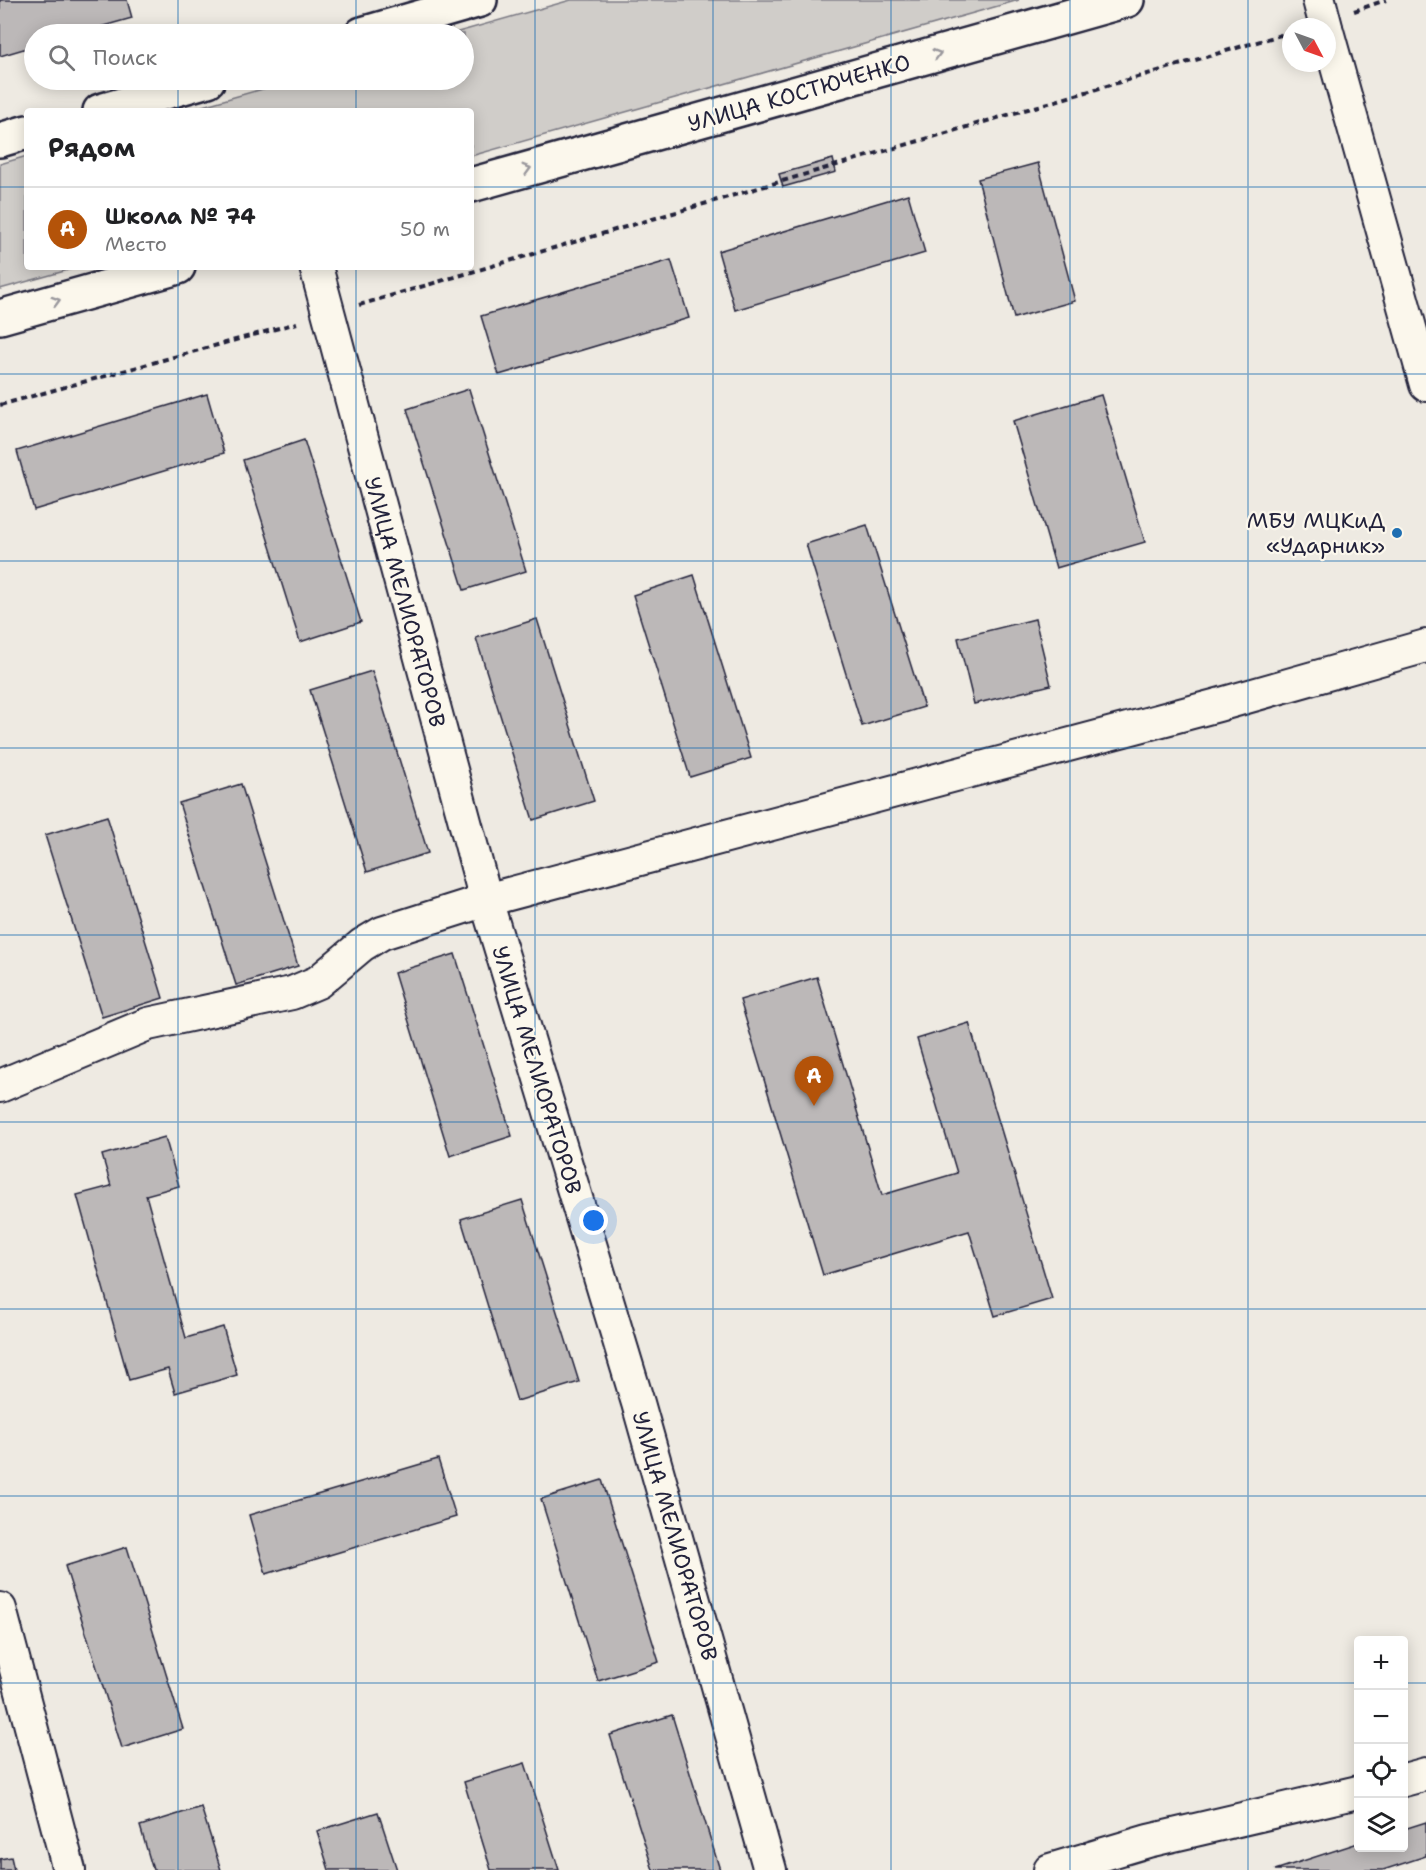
<!DOCTYPE html>
<html lang="ru">
<meta charset="utf-8">
<style>
:root{--surface:#fff;--page:#f6f6f6;--text:#202124;--muted:#757577;--line:#e0e0e0;--accent:#b45309}
body{margin:0;font-family:"Shantell Sans",sans-serif;background:var(--page);color:var(--text)}
.controls{position:absolute;right:18px;bottom:18px;display:grid;overflow:hidden;border-radius:6px;box-shadow:0 3px 15px #0003}
.controls button{width:54px;height:54px;display:grid;place-items:center;padding:0;border:0;border-bottom:2px solid var(--line);background:var(--surface);color:var(--text);font:30px sans-serif}
.compass{position:absolute;left:1282px;top:18px;width:54px;height:54px;border-radius:50%;background:var(--surface);box-shadow:0 3px 15px #0003;rotate:131deg}
.you{position:absolute;left:594px;top:1221px;width:21px;height:21px;margin:-15px;border:4px solid #fff;border-radius:50%;background:#1a73e8;box-shadow:0 0 0 9px #1a73e833}
.badge{display:grid;place-items:center;width:39px;height:39px;border-radius:50%;background:var(--accent);color:#fff;font-size:20px;font-weight:700}
.pin{position:absolute;translate:-50% -50px;filter:drop-shadow(0 2px 3px #0008)}
.pin::after{content:'';position:absolute;top:32px;width:21px;height:18px;background:inherit;clip-path:polygon(0 0,100% 0,50% 100%)}
.list{margin:0;padding:0;list-style:none}
h2{display:flex;justify-content:space-between;align-items:center;height:78px;margin:0;padding:0 24px;font-size:26px}
h2 small{font-size:20px;font-weight:400;color:var(--muted)}
.list li{display:grid;grid-template-columns:39px 1fr auto;gap:18px;align-items:center;box-sizing:border-box;height:84px;padding:0 24px;border-top:2px solid var(--line)}
.list b{display:block;font-size:22px;white-space:nowrap}
.list p{margin:0;font-size:20px;white-space:nowrap;color:var(--muted)}
.list em{font-size:20px;font-style:normal;color:var(--muted)}
.icon{flex:none;width:33px;height:33px;fill:none;stroke:currentColor;stroke-width:2;stroke-linecap:round;stroke-linejoin:round}
.map{position:relative;flex:none;width:1426px;height:1870px;overflow:hidden}
.search{position:absolute;background:var(--surface);box-shadow:0 3px 15px #0003;left:24px;top:24px;width:450px;height:66px;display:flex;align-items:center;gap:15px;box-sizing:border-box;padding:0 21px;border-radius:33px;color:var(--muted);font-size:22px}
.panel{position:absolute;background:var(--surface);box-shadow:0 3px 15px #0003;left:24px;top:108px;width:450px;height:162px;border-radius:6px}
.map>svg:first-child{display:block}
.green{fill:#d0cdc9;stroke:#797882;stroke-width:1.5}
.building{fill:#bcb8b8;stroke:#22223b;stroke-width:1.5}
.lines{fill:none;stroke-linecap:round;stroke-linejoin:round}
.minor-casing{stroke:#22223b;stroke-width:36}
.tertiary-casing{stroke:#22223b;stroke-width:38}
.path{stroke:#22223b;stroke-width:4;stroke-dasharray:6 4.5;stroke-linecap:butt}
.minor{stroke:#fbf7ec;stroke-width:32}
.tertiary{stroke:#fbf7ec;stroke-width:33}
.oneway{stroke:#99979c}
.grid{fill:none;stroke:#1f6fb2;stroke-width:1.5;stroke-opacity:0.55}
.poi-dot{fill:#1f6fb2;stroke:#fbf7ec;stroke-width:2}
.labels{text-anchor:middle;dominant-baseline:central;stroke-width:4.5;stroke-linejoin:round;paint-order:stroke}
.street-label{font-size:22px;fill:#22223b;stroke:#fbf7ec}
.poi-label{font-size:22px;fill:#22223b;stroke:#fbf7ec;text-anchor:end}
</style>
<div class="map">
<svg width="1426" height="1870" viewBox="0 0 1426 1870">
<rect width="100%" height="100%" fill="#eeeae2"/>
<filter id="ink" filterUnits="userSpaceOnUse"><feTurbulence type="fractalNoise" baseFrequency=".0167" numOctaves="2"/><feDisplacementMap in="SourceGraphic" scale="12" xChannelSelector="R" yChannelSelector="G"/><feConvolveMatrix kernelMatrix="1 2 1 2 8 2 1 2 1" color-interpolation-filters="sRGB"/></filter>
<g filter="url(#ink)">
<!-- green -->
<g class="green">
<polygon points="571,0 1019,0 471,156 471,111 185,111 294,80 464,80 464,34 451,34"/>
<polygon points="27,156 27,267 79,267 0,289 0,164"/>
</g>
<!-- building -->
<g class="building">
<polygon points="0,0 127,0 132,18 75,34 34,34 34,46 0,56"/>
<polygon points="833,159 836,172 783,187 779,174"/>
<polygon points="1038,163 1075,301 1014,318 978,179"/>
<polygon points="908,194 925,253 735,310 718,251"/>
<polygon points="671,260 689,318 499,375 481,316"/>
<polygon points="469,389 526,571 464,590 407,409"/>
<polygon points="207,394 224,453 34,510 17,451"/>
<polygon points="1101,395 1145,542 1056,568 1013,421"/>
<polygon points="304,440 361,622 300,642 243,460"/>
<polygon points="867,525 924,707 862,726 806,544"/>
<polygon points="694,575 751,758 690,777 633,595"/>
<polygon points="537,619 594,801 533,820 476,638"/>
<polygon points="1035,619 1051,685 974,704 958,638"/>
<polygon points="372,671 428,853 367,872 310,690"/>
<polygon points="241,784 298,966 236,985 179,803"/>
<polygon points="107,816 163,998 102,1017 45,835"/>
<polygon points="455,954 512,1136 450,1156 394,973"/>
<polygon points="817,977 882,1195 957,1173 917,1039 969,1023 1052,1299 995,1316 969,1231 823,1275 740,1000"/>
<polygon points="165,1137 179,1186 146,1195 186,1338 223,1327 237,1375 175,1393 168,1369 129,1380 77,1195 111,1186 102,1155"/>
<polygon points="522,1200 579,1382 517,1401 461,1219"/>
<polygon points="438,1459 456,1517 266,1574 249,1515"/>
<polygon points="602,1480 659,1662 598,1681 541,1499"/>
<polygon points="127,1547 183,1729 122,1748 65,1566"/>
<polygon points="672,1715 720,1870 653,1870 610,1735"/>
<polygon points="525,1763 559,1870 491,1870 464,1782"/>
<polygon points="201,1807 221,1870 153,1870 140,1826"/>
<polygon points="378,1812 397,1870 329,1870 317,1831"/>
<polygon points="1426,1822 1426,1856 1383,1870 1275,1870 1358,1843 1358,1848 1404,1848 1404,1829"/>
<polygon points="11,1857 14,1870 0,1870 0,1859"/>
</g>
<g class="lines">
<!-- minor casing -->
<g class="minor-casing">
<g id="minor">
<polyline points="1319,0 1326,27"/>
<polyline points="1327,31 1426,385"/>
<polyline points="316,267 486,900 638,1403 770,1870"/>
<polyline points="0,1086 148,1024 292,993 318,982 362,945 382,933 486,900 1218,705 1426,646"/>
<polyline points="0,1609 69,1870"/>
<polyline points="1404,1780 1426,1774"/>
<polyline points="1050,1870 1148,1841 1358,1792"/>
</g>
</g>
<!-- tertiary casing -->
<g class="tertiary-casing">
<g id="tertiary">
<polyline points="362,34 480,0"/>
<polyline points="100,111 208,80"/>
<polyline points="0,140 27,132"/>
<polyline points="471,185 1127,0"/>
<polyline points="0,317 178,267"/>
</g>
</g>
<!-- path -->
<g class="path">
<polyline points="1354,11 1386,0"/>
<polyline points="359,305 1291,32"/>
<polyline points="0,405 297,323"/>
</g>
<!-- minor -->
<use href="#minor" class="minor"/>
<!-- tertiary -->
<use href="#tertiary" class="tertiary"/>
</g>
<!-- one-way arrows -->
<defs><path id="oneway-chevron" d="M-2-3.5L2.5 0L-2 3.5" fill="none" stroke-width="1.6" stroke-linecap="round" stroke-linejoin="round" transform="scale(1.5)"/></defs>
<g class="oneway">
<use href="#oneway-chevron" transform="translate(937 54) rotate(-16)"/>
<use href="#oneway-chevron" transform="translate(527 169) rotate(-16)"/>
<use href="#oneway-chevron" transform="translate(56 301) rotate(-16)"/>
</g>
</g>
<!-- grid -->
<path class="grid" d="M 178,0 L 178,34M 356,0 L 356,34M 535,0 L 535,1870M 713,0 L 713,1870M 891,0 L 891,1870M 1070,0 L 1070,1870M 1248,0 L 1248,1870M 178,80 L 178,111M 356,80 L 356,111M 0,187 L 27,187M 471,187 L 1426,187M 178,267 L 178,1870M 356,267 L 356,1870M 0,374 L 1426,374M 0,561 L 1426,561M 0,748 L 1426,748M 0,935 L 1426,935M 0,1122 L 1426,1122M 0,1309 L 1426,1309M 0,1496 L 1426,1496M 0,1683 L 1358,1683M 1404,1683 L 1426,1683"/>
<!-- markers -->
<circle class="poi-dot" cx="1397" cy="533" r="6"/>
<g class="labels">
<!-- street labels -->
<g class="street-label">
<text transform="translate(799 93) rotate(-16)">УЛИЦА КОСТЮЧЕНКО</text>
<text transform="translate(405 602) rotate(75)">УЛИЦА МЕЛИОРАТОРОВ</text>
<text transform="translate(537 1070) rotate(73)">УЛИЦА МЕЛИОРАТОРОВ</text>
<text transform="translate(675 1536) rotate(74)">УЛИЦА МЕЛИОРАТОРОВ</text>
</g>
<!-- poi labels -->
<g class="poi-label">
<text x="1385" y="520">МБУ МЦКиД<tspan x="1385" dy="25">«Ударник»</tspan></text>
</g>
</g>
</svg>
<div class="controls">
<button>+</button>
<button>−</button>
<button><svg class="icon" aria-label="locate" viewBox="0 0 24 24"><circle cx="12" cy="12" r="6"/><path d="M12 2v4M12 18v4M2 12h4M18 12h4"/></svg></button>
<button><svg class="icon" aria-label="layers" viewBox="0 0 24 24"><path d="M12 4l9 5-9 5-9-5zM3 14l9 5 9-5"/></svg></button>
</div>
<svg class="compass" viewBox="-18 -18 36 36"><path d="M0-13l5 13h-10z" fill="#e53935"/><path d="M0 13l5-13h-10z" fill="#757577"/></svg>
<div class="you"></div>
<div class="pin badge" style="left:814px;top:1106px">A</div>
<div class="search"><svg class="icon" aria-label="search" viewBox="0 0 24 24"><circle cx="10" cy="10" r="6"/><path d="M15 15l6 6"/></svg>Поиск</div>
<section class="panel">
<h2>Рядом<small></small></h2>
<ul class="list">
<li><span class="badge">A</span><div><b>Школа № 74</b><p>Место</p></div><em>50 m</em></li>
</ul>
</section>
</div>
